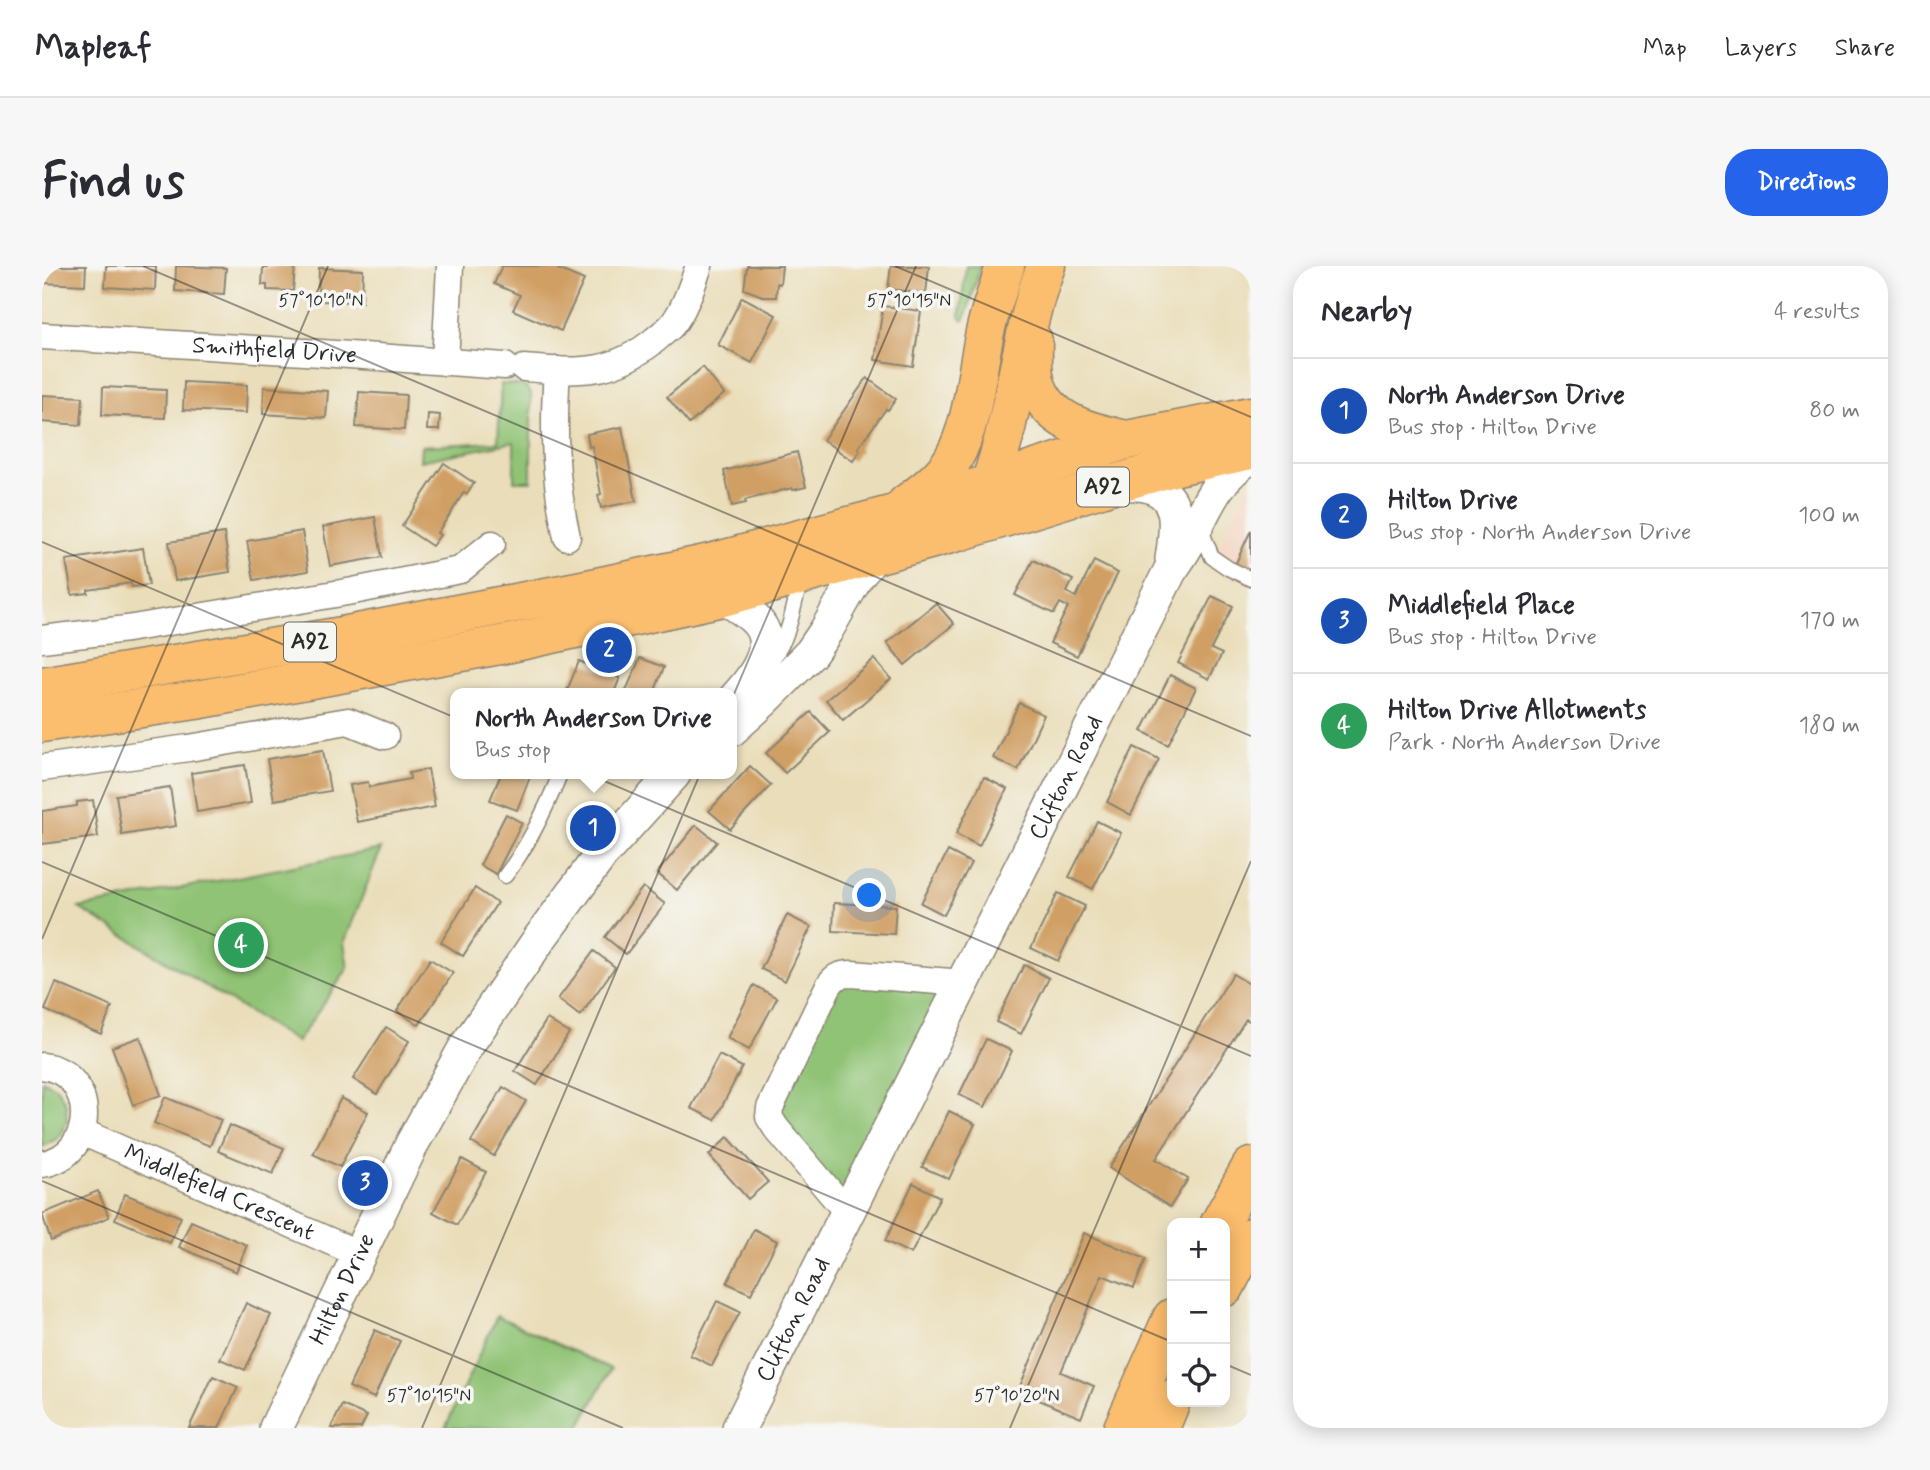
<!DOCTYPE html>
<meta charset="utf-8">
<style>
:root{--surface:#fff;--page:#f7f7f7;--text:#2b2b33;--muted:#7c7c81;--line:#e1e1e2;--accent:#2563eb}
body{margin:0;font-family:Mynerve,sans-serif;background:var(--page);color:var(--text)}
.controls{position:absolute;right:21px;bottom:21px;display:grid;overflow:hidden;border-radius:14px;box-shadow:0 4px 18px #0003}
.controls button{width:63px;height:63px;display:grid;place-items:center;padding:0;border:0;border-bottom:2px solid var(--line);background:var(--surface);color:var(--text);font:35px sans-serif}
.you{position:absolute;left:828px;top:630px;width:24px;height:24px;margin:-18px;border:5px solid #fff;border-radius:50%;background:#1a73e8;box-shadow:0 0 0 10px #1a73e833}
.badge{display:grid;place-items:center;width:46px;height:46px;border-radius:50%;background:var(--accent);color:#fff;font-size:23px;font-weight:700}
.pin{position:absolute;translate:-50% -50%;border:4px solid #fff;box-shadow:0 2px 7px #0006}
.popup{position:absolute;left:408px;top:422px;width:287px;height:91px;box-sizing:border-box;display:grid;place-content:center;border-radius:14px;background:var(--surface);filter:drop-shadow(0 2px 5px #0005);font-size:23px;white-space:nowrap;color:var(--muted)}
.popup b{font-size:26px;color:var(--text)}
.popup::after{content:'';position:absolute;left:50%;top:100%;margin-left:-14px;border:14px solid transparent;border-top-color:var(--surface)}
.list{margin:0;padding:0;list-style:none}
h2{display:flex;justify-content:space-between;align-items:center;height:91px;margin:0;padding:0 28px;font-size:30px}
h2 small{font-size:23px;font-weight:400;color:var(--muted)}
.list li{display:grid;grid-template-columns:46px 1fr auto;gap:21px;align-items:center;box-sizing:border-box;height:105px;padding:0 28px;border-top:2px solid var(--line)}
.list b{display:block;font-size:26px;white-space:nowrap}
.list p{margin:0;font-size:23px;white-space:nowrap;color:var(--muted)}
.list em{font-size:23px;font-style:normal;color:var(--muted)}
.icon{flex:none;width:38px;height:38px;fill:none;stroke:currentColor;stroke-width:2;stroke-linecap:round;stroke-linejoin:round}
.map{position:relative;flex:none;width:1209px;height:1162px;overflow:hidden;border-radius:28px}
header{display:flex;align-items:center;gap:42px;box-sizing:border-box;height:98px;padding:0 35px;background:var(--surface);border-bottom:2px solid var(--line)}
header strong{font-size:33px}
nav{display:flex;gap:38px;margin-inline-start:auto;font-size:24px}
.intro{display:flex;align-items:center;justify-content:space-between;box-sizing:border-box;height:168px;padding:0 42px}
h1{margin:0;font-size:49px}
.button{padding:18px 32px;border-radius:28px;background:var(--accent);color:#fff;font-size:24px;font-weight:700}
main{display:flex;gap:42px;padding:0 42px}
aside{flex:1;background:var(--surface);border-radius:28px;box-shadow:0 4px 18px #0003}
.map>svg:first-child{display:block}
.built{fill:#f4d3c0}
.green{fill:#90c374;stroke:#5e7750;stroke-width:2}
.building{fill:#d09f63}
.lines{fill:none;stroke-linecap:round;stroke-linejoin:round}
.service-casing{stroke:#8a8472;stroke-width:17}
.minor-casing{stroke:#8a8472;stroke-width:29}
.tertiary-casing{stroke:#8a8472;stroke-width:36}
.primary-casing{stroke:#8a8472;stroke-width:41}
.service{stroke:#fff;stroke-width:14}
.minor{stroke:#fff;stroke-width:26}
.tertiary{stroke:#fff;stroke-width:33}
.primary{stroke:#fbbd6e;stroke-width:38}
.ticks{fill:none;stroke:#2b2b2b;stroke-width:2;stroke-opacity:0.45}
.labels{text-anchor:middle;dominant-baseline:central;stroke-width:7;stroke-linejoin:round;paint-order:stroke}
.shield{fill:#f6f6f2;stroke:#686867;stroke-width:2}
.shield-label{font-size:23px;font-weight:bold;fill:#2b2b2b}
.street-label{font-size:24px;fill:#2b2b2b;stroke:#f6f6f2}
.ticks-label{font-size:18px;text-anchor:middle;fill:#2b2b2b;stroke:#f6f6f2;stroke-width:7;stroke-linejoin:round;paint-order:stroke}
</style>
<header>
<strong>Mapleaf</strong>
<nav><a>Map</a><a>Layers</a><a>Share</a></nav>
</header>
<div class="intro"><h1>Find us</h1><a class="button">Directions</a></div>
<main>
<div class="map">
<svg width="1209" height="1162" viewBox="0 0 1209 1162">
<rect width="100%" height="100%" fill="#f6f6f2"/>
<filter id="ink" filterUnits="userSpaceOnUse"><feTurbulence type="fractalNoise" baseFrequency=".0143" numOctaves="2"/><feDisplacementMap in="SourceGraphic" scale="14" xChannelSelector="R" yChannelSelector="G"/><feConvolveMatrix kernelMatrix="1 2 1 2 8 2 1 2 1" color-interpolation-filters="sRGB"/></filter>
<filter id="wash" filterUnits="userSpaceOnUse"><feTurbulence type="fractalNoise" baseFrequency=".00686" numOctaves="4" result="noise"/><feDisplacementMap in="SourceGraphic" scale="28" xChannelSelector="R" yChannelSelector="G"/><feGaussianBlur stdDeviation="1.57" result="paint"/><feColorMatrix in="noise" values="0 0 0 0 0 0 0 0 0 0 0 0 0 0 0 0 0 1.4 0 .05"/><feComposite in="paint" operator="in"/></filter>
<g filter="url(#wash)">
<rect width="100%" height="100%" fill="#eadeba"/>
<!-- built -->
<polygon class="built" points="1209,219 1209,320 1167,300 1207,220"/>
<!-- green -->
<g class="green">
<polygon points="924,0 939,0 923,53 921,54 918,51"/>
<path d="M 459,118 C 471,119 484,116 489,128 L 489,215 L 472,215 L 472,176 L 378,195 L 379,180 L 456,176 Z"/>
<polygon points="339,583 302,677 306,702 255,776 37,642"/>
<polygon points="790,713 921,717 805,946 728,842"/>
<polygon points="0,814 15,822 24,838 25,856 16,872 0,881"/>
<polygon points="455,1050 569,1103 537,1162 403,1162"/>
</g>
<g id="blocks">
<!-- building -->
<g class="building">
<polygon points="0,0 44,0 43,19 0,17"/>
<polygon points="64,0 114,0 113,24 63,21"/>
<polygon points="134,0 184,2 182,28 133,25"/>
<polygon points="226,0 253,0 251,25 225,24 225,19 220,19 221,2 226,2"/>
<polygon points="460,0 518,0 516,3 542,14 519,65 471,44 478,29 452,18"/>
<polygon points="705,0 740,0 738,18 735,17 734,31 723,31 702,23"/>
<polygon points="849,0 887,0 884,28 846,23"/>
<polygon points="277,2 321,4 320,36 276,35"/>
<polygon points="700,31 734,49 710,97 676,79"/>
<polygon points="841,40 879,45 871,100 833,94"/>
<polygon points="661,101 682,128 647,158 625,131"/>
<polygon points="825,112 854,133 846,144 844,143 816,182 818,184 811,195 781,174"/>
<polygon points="142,116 205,119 204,147 141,144"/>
<polygon points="61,121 124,124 123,152 60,149"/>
<polygon points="222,121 286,125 284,152 221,148"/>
<polygon points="317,126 364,129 362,164 314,161"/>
<polygon points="0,129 41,131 39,159 0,156"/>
<polygon points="386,148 398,149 397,164 385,164"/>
<polygon points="580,161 594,235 559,242 556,229 559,228 550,180 547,181 545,168"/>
<polygon points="755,186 764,221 751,224 750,222 703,234 704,237 690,240 682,205"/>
<polygon points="402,197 432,217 425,228 422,226 409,247 395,267 398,269 390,280 360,260"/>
<polygon points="333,251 340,291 288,300 281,261"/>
<polygon points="1209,264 1209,306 1193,299"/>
<polygon points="260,265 266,305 212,314 205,275"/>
<polygon points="182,267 188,306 133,315 127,276"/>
<polygon points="101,282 107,319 90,321 89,317 46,324 46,327 30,329 24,294"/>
<polygon points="991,294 1031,314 1025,326 1034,331 1052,295 1076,307 1035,390 1008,377 1026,341 1018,337 1012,348 973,329"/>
<polygon points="1170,330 1191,340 1169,383 1180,388 1167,413 1136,397"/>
<polygon points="894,337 912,358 863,399 845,377"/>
<polygon points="598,392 622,401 612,427 583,427"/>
<polygon points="832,393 849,413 801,454 784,434"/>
<polygon points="537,395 578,412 573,424 580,427 524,427"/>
<polygon points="1128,409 1154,422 1126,479 1100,465"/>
<polygon points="977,437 1002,449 976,504 951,492"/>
<polygon points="769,446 788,466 743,507 724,487"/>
<polygon points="1092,481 1117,493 1089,549 1065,536"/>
<polygon points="281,484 288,525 232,534 225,493"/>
<polygon points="203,499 209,537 155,546 149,507"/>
<polygon points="708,500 729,519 688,563 667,545"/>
<polygon points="386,503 393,541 315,556 308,519 326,516 327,521 368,513 367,507"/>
<polygon points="459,508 489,508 475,544 448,534"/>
<polygon points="942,511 965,523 937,580 914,568"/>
<polygon points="128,521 134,560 80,569 74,529"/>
<polygon points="51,534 56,571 0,578 0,545 35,540 35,536"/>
<polygon points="464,548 480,557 454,608 438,599"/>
<polygon points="1055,555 1079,567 1051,623 1027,611"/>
<polygon points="654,559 675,576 635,624 615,607"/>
<polygon points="906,585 929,597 902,649 879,637"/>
<polygon points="601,621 623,638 584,688 563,671"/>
<polygon points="433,622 455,637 421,690 399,676"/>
<polygon points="1016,627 1043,640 1016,695 989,682"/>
<polygon points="792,637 854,640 852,668 791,665"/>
<polygon points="745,649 769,661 743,715 719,703"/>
<polygon points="552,685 573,701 538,750 516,733"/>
<polygon points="388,693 411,707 377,759 355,745"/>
<polygon points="982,699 1007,712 979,768 954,756"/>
<polygon points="1191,708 1209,719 1209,756 1204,753 1114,893 1146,913 1128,941 1067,902"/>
<polygon points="14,717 70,741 59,768 3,744"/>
<polygon points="712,719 735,732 707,784 685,772"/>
<polygon points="505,753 527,767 495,819 473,805"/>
<polygon points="344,761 367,775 335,828 311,813"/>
<polygon points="98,771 119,829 91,839 70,781"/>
<polygon points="944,773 970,785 943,841 917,829"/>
<polygon points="677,789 700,801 673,854 649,842"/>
<polygon points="461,821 484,835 452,890 429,876"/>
<polygon points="123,831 179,854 168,880 112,857"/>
<polygon points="299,832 326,846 298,901 271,888"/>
<polygon points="907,845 933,858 907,913 880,901"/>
<polygon points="187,859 242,882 231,908 176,885"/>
<polygon points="686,871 726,916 706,933 667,889"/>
<polygon points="420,893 444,906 415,959 391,946"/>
<polygon points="871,917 898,931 869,988 843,975"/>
<polygon points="56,925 67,951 9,975 0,948"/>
<polygon points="83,928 139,951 128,977 73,953"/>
<polygon points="149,955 205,979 194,1006 137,981"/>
<polygon points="712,963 735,975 709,1028 685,1017"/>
<polygon points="1042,967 1104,993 1092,1022 1060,1009 1019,1106 1052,1120 1039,1152 976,1125"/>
<polygon points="675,1035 698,1046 670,1100 648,1089"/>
<polygon points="204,1037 229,1049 203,1104 178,1093"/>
<polygon points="333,1064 358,1075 332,1132 307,1121"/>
<polygon points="171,1110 196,1121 177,1162 147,1162"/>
<polygon points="300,1139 325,1150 319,1162 289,1162"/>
</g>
</g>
</g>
<g filter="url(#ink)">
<use href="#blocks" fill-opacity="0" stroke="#8a8472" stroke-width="2"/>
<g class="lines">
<!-- service casing -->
<g class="service-casing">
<g id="service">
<polyline points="1158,261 1170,291 1186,302 1209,313"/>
<path d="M 731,392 C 749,368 751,340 759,313"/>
<path d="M 463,610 C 487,579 504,543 518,508"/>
</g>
</g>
<!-- minor casing -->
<g class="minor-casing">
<g id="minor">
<path id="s1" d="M 0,70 L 279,87 L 463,100"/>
<polyline points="403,96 408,0"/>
<path d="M 482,102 C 536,106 570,110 614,73 C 619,68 626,64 630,59 C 643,43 650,19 657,0"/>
<path d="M 515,104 C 511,163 512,213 525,271"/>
<polyline points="0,373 85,363 311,325 418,304 450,278"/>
<polyline points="0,502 147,482 306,455 343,470"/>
<path d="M 0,800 C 56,806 56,890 0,898"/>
<path id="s2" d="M 40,866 L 317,988"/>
<path d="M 805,946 L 734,862 L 727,851 L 728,842 L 785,723 C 791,711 797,708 810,708 L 921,717"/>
</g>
</g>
<!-- tertiary casing -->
<g class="tertiary-casing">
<g id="tertiary">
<path d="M 1075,217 C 1084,218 1094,217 1103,219 C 1142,228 1134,264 1130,293"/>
<path d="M 681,331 C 694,339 713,349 720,363 C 733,390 705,420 689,437"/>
<polyline points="689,464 720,436 769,387 784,365 814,312 831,291"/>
<path id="s3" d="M 234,1162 L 371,876 L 423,782 L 498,672 L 559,589 L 632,508"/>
<path id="s4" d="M 697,1162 L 1128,305 C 1135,295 1143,284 1148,273 C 1164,241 1176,209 1209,191"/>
</g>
</g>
<!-- primary casing -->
<g class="primary-casing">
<g id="primary">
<path d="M 991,75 C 991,88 990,102 993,114 C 1004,157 1048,166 1085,174"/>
<path d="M 941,235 C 973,160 975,76 1004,0"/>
<path d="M 864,238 C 881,226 900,212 911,193 C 932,157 934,103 944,62 C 949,41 957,21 963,0"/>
<polyline points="0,420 300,370 546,323 668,297 848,249 1085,174 1209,150"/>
<polyline points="0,457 154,434 469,377 681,331 916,266 1075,217 1135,200 1209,184"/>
<polyline points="1178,957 1209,901"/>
<polyline points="1183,1021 1209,971"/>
<polyline points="1081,1162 1130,1052"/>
<polyline points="1118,1162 1130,1133"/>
</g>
</g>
<!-- service -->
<use href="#service" class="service"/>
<!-- minor -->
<use href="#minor" class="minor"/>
<!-- tertiary -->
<use href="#tertiary" class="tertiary"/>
<!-- primary -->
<use href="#primary" class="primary"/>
</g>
</g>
<!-- ticks -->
<path class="ticks" d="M 101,0 L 1209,470M 853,0 L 1209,151M 0,276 L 1209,790M 0,596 L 1130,1076M 0,673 L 286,0M 0,915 L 581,1162M 1183,1098 L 1209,1109M 380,1162 L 874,0M 968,1162 L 1209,595"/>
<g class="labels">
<!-- shield labels -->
<g class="shield">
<rect x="1035" y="201.5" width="52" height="39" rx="5"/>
<rect x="242" y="356.5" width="52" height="39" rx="5"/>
</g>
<g class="shield-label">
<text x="1061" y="221">A92</text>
<text x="268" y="376">A92</text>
</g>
<!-- street labels -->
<g class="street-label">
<text stroke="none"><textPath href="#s1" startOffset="233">Smithfield Drive</textPath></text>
<text stroke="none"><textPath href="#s4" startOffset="728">Clifton Road</textPath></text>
<text stroke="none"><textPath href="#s2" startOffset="150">Middlefield Crescent</textPath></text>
<text stroke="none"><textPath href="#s3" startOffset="154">Hilton Drive</textPath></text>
<text stroke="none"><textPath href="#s4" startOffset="121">Clifton Road</textPath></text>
</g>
</g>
<g class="ticks-label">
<text x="279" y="40">57°10'10"N</text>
<text x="867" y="40">57°10'15"N</text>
<text x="387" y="1135">57°10'15"N</text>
<text x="975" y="1135">57°10'20"N</text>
</g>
</svg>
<div class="controls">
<button>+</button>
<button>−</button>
<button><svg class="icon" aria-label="locate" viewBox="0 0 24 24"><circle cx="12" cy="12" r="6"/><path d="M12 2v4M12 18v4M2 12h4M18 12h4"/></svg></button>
</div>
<div class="you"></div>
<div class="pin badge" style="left:551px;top:562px;background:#1a4fb4">1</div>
<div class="popup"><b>North Anderson Drive</b>Bus stop</div>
<div class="pin badge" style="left:567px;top:384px;background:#1a4fb4">2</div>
<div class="pin badge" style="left:323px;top:917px;background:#1a4fb4">3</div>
<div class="pin badge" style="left:199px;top:679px;background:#2e9e5b">4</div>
</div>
<aside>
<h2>Nearby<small>4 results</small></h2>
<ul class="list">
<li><span class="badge" style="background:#1a4fb4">1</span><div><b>North Anderson Drive</b><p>Bus stop · Hilton Drive</p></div><em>80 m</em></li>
<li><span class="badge" style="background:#1a4fb4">2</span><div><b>Hilton Drive</b><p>Bus stop · North Anderson Drive</p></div><em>100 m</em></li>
<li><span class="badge" style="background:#1a4fb4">3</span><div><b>Middlefield Place</b><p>Bus stop · Hilton Drive</p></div><em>170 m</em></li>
<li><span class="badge" style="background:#2e9e5b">4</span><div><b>Hilton Drive Allotments</b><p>Park · North Anderson Drive</p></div><em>180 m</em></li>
</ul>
</aside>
</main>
